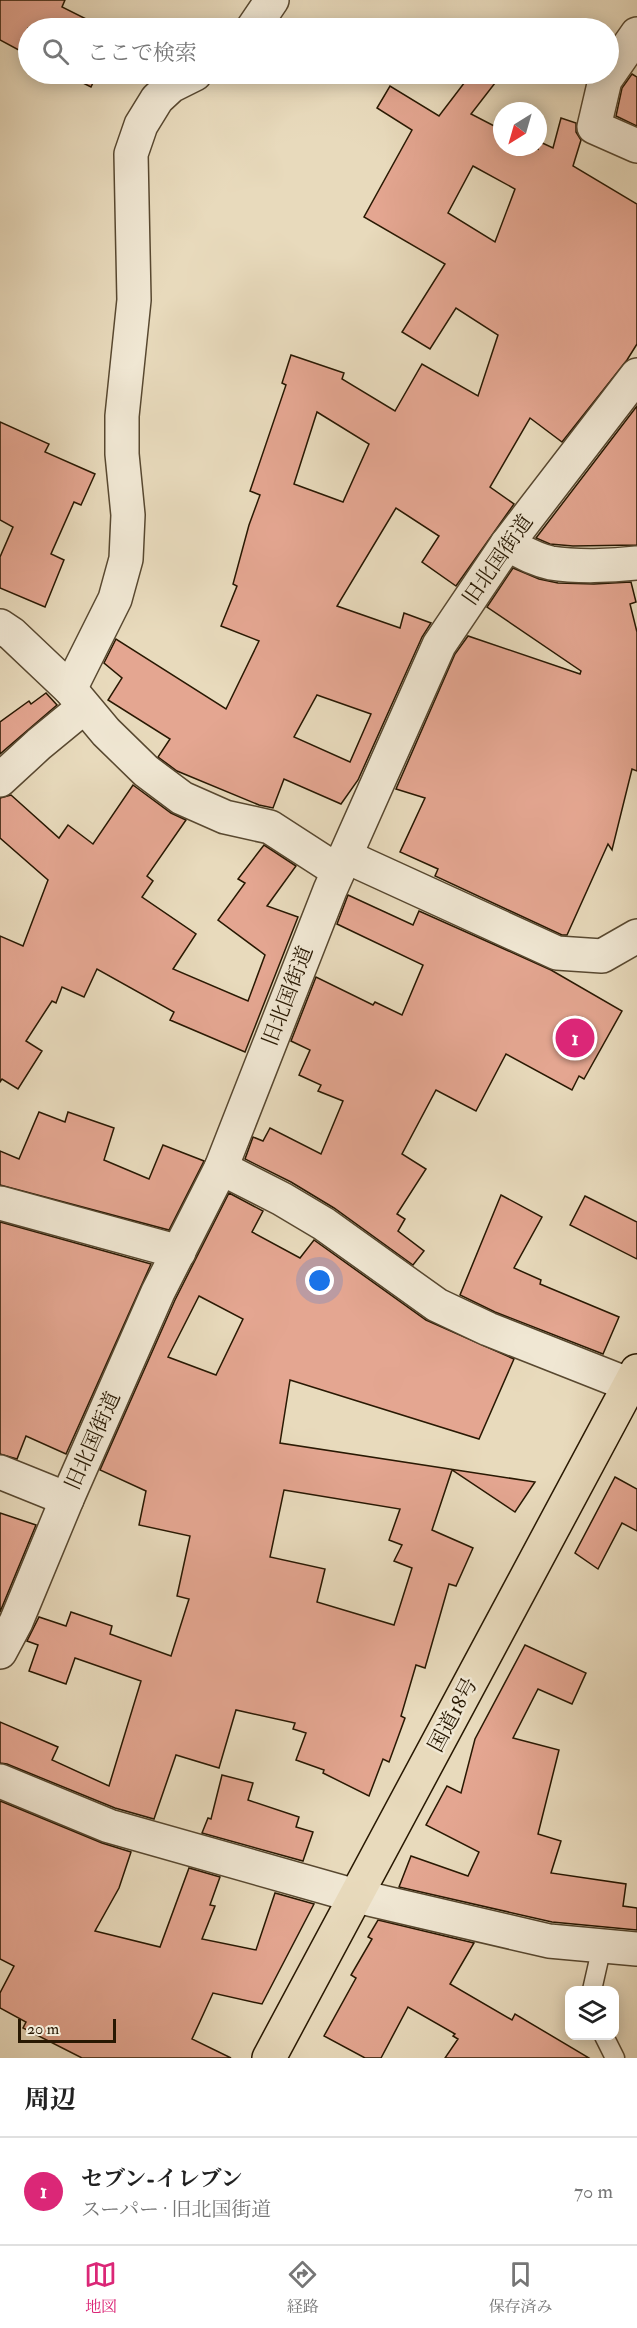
<!DOCTYPE html>
<html lang="ja">
<meta charset="utf-8">
<style>
:root{--surface:#fff;--page:#f6f6f6;--text:#222;--muted:#767676;--line:#e0e0e0;--accent:#db2777}
body{margin:0;font-family:"IM FELL Double Pica","Noto Serif JP",serif;background:var(--page);color:var(--text)}
.controls{position:absolute;right:18px;bottom:18px;display:grid;overflow:hidden;border-radius:12px;box-shadow:0 3px 15px #0003}
.controls button{width:54px;height:54px;display:grid;place-items:center;padding:0;border:0;border-bottom:2px solid var(--line);background:var(--surface);color:var(--text);font:30px sans-serif}
.compass{position:absolute;left:493px;top:102px;width:54px;height:54px;border-radius:50%;background:var(--surface);box-shadow:0 3px 15px #0003;rotate:217deg}
.scale{position:absolute;left:18px;bottom:15px;width:98px;box-sizing:border-box;padding-left:6px;border:3px solid #281802;border-top:0;font-size:16px;line-height:21px;white-space:nowrap;color:#281802;-webkit-text-stroke:4px #f0e7d3;paint-order:stroke}
.you{position:absolute;left:320px;top:1281px;width:21px;height:21px;margin:-15px;border:4px solid #fff;border-radius:50%;background:#1a73e8;box-shadow:0 0 0 9px #1a73e833}
.badge{display:grid;place-items:center;width:39px;height:39px;border-radius:50%;background:var(--accent);color:#fff;font-size:20px;font-weight:700}
.pin{position:absolute;translate:-50% -50%;border:3px solid #fff;box-shadow:0 2px 6px #0006}
.list{margin:0;padding:0;list-style:none}
h2{display:flex;justify-content:space-between;align-items:center;height:78px;margin:0;padding:0 24px;font-size:26px}
h2 small{font-size:20px;font-weight:400;color:var(--muted)}
.list li{display:grid;grid-template-columns:39px 1fr auto;gap:18px;align-items:center;box-sizing:border-box;height:108px;padding:0 24px;border-top:2px solid var(--line)}
.list b{display:block;font-size:22px;white-space:nowrap}
.list p{margin:0;font-size:20px;white-space:nowrap;color:var(--muted)}
.list em{font-size:20px;font-style:normal;color:var(--muted)}
.icon{flex:none;width:33px;height:33px;fill:none;stroke:currentColor;stroke-width:2;stroke-linecap:round;stroke-linejoin:round}
.map{position:relative;flex:none;width:637px;height:2058px;overflow:hidden}
.search{position:absolute;background:var(--surface);box-shadow:0 3px 15px #0003;left:18px;right:18px;top:18px;height:66px;display:flex;align-items:center;gap:15px;box-sizing:border-box;padding:0 21px;border-radius:33px;color:var(--muted);font-size:22px}
.sheet{height:186px;background:var(--surface)}
nav{display:flex;justify-content:space-around;align-items:center;box-sizing:border-box;height:84px;border-top:2px solid var(--line);background:var(--surface);font-size:16px;color:var(--muted)}
nav a{display:grid;justify-items:center;gap:3px}
nav .on{color:var(--accent)}
.map>svg:first-child{display:block}
.building{fill:#e4a691;stroke:#281802;stroke-width:1.5;fill-rule:evenodd}
.lines{fill:none;stroke-linecap:round;stroke-linejoin:round}
.lane-casing{stroke:#584830;stroke-width:21}
.street-casing{stroke:#584830;stroke-width:36}
.highway-casing{stroke:#281802;stroke-width:36}
.lane{stroke:#f0e7d3;stroke-width:18}
.street{stroke:#f0e7d3;stroke-width:33}
.highway{stroke:#e8dabc;stroke-width:33}
.labels{text-anchor:middle;dominant-baseline:central;stroke-width:5;stroke-linejoin:round;paint-order:stroke}
.street-label{font-size:21px;fill:#281802;stroke:#f0e7d3}
</style>
<div class="map">
<svg width="637" height="2058" viewBox="0 0 637 2058">
<rect width="100%" height="100%" fill="#e8dabc"/>
<filter id="stains"><feTurbulence type="fractalNoise" baseFrequency=".00333" numOctaves="4"/><feColorMatrix values="0 0 0 0 .2 0 0 0 0 .09 0 0 0 0 .02 0 0 0 .5 -.17"/></filter>
<radialGradient id="worn" r=".72"><stop offset=".6" stop-color="#630" stop-opacity="0"/><stop offset="1" stop-color="#630" stop-opacity=".3"/></radialGradient>
<!-- building -->
<g class="building">
<polygon points="0,0 65,0 62,7 104,28 28,28 28,55 0,40"/>
<polygon points="65,74 97,74 91,87"/>
<path d="M 471,74 L 502,74 L 471,114 L 502,130 L 502,147 L 534,147 L 538,149 L 538,141 L 553,148 L 561,118 L 576,123 L 576,132 L 581,140 L 573,166 L 637,204 L 637,344 L 627,360 L 562,442 L 530,418 L 490,487 L 514,504 L 456,586 L 422,562 L 439,536 L 396,508 L 337,606 L 400,628 L 404,613 L 431,623 L 422,637 L 358,780 L 341,804 L 284,779 L 273,808 L 259,805 L 177,771 L 158,757 L 170,739 L 108,700 L 122,678 L 104,663 L 116,639 L 226,709 L 259,641 L 221,626 L 237,586 L 233,584 L 249,525 L 260,495 L 250,491 L 286,385 L 282,383 L 291,355 L 344,373 L 342,379 L 395,411 L 422,364 L 478,396 L 498,335 L 456,308 L 430,349 L 402,332 L 445,264 L 364,217 L 412,130 L 377,108 L 390,86 L 439,116 ZM 473,166 L 515,189 L 495,242 L 448,213 ZM 317,412 L 369,444 L 343,502 L 294,484 ZM 317,695 L 371,714 L 350,762 L 294,737 Z"/>
<polygon points="632,74 637,77 637,126 616,116 622,88"/>
<polygon points="637,406 637,545 573,546 550,544 536,538"/>
<polygon points="0,422 49,444 45,452 95,474 81,505 74,502 51,554 64,560 45,607 0,588 0,557 13,527 0,520"/>
<polygon points="513,568 539,579 558,583 594,584 631,582 636,602 630,604 637,632 637,771 632,769 612,850 608,844 567,935 562,935 435,876 438,869 400,852 425,798 396,789 455,654 468,636 580,674 581,671 487,607"/>
<polygon points="46,693 57,705 0,754 0,722 29,701 31,704"/>
<polygon points="133,785 171,813 186,820 147,876 153,881 142,897 196,934 173,969 248,1001 265,955 218,920 245,883 238,879 264,845 296,866 267,906 298,917 245,1052 170,1020 174,1012 97,969 84,997 62,987 56,1003 52,1001 26,1041 42,1051 18,1089 2,1079 0,1082 0,936 23,946 48,880 0,838 0,798 11,795 59,838 68,825 93,844"/>
<polygon points="348,895 413,925 419,911 551,970 622,1011 584,1079 579,1076 572,1090 506,1054 476,1111 436,1090 402,1154 426,1169 397,1214 405,1219 398,1231 424,1251 413,1265 334,1208 291,1182 245,1159 253,1137 263,1141 270,1128 321,1154 343,1101 318,1091 321,1085 299,1075 310,1050 291,1041 316,977 373,1005 375,1002 402,1015 423,965 337,924"/>
<polygon points="39,1112 65,1122 68,1112 114,1128 104,1160 149,1179 163,1145 204,1161 169,1230 0,1185 0,1151 19,1159"/>
<path d="M 229,1193 L 263,1211 L 252,1232 L 300,1258 L 314,1240 L 426,1320 L 514,1359 L 479,1439 L 290,1380 L 280,1443 L 535,1482 L 515,1512 L 452,1470 L 432,1530 L 473,1548 L 456,1586 L 449,1584 L 425,1668 L 416,1665 L 401,1716 L 405,1718 L 389,1762 L 383,1759 L 369,1796 L 323,1773 L 324,1770 L 296,1760 L 306,1733 L 293,1729 L 295,1723 L 236,1710 L 219,1768 L 176,1755 L 154,1819 L 115,1808 L 7,1764 L 0,1763 L 0,1722 L 58,1747 L 52,1760 L 109,1786 L 141,1681 L 75,1658 L 66,1684 L 29,1671 L 38,1645 L 27,1641 L 39,1617 L 66,1626 L 71,1612 L 112,1626 L 110,1634 L 171,1656 L 189,1599 L 177,1596 L 190,1536 L 139,1525 L 146,1491 L 100,1470 L 175,1300 ZM 199,1296 L 243,1319 L 216,1375 L 168,1357 ZM 284,1490 L 400,1509 L 389,1540 L 402,1545 L 394,1561 L 412,1568 L 394,1625 L 317,1602 L 325,1569 L 270,1557 Z"/>
<polygon points="501,1195 542,1217 514,1268 541,1280 540,1284 619,1317 603,1354 495,1312 460,1295"/>
<polygon points="585,1196 637,1222 637,1259 570,1225"/>
<polygon points="0,1222 151,1264 66,1454 26,1436 17,1459 0,1454"/>
<polygon points="615,1477 637,1489 637,1531 622,1523 598,1569 575,1553"/>
<polygon points="0,1513 36,1525 0,1612"/>
<polygon points="525,1645 586,1673 572,1704 538,1689 513,1738 559,1750 538,1834 561,1841 551,1873 626,1884 623,1906 637,1908 637,1930 552,1922 399,1887 411,1856 468,1876 479,1852 426,1825 447,1786 461,1793 475,1739"/>
<polygon points="222,1775 253,1783 248,1800 299,1817 296,1827 313,1832 303,1861 202,1833 208,1818 211,1819"/>
<polygon points="0,1801 102,1843 131,1852 119,1888 95,1931 160,1947 189,1868 220,1877 210,1905 215,1906 202,1939 256,1950 275,1893 314,1904 262,2004 213,1993 192,2039 231,2058 82,2058 23,2028 26,2022 0,2008 0,1993 14,1966 0,1959"/>
<polygon points="378,1920 474,1943 450,1984 512,2020 515,2014 589,2058 445,2058 458,2039 453,2036 455,2034 408,2007 381,2058 365,2058 324,2036 356,1978 351,1975 372,1939 368,1937"/>
</g>
<g class="lines">
<!-- lane casing -->
<g class="lane-casing">
<g id="lane">
<polyline points="592,1990 602,1946"/>
<polyline points="604,2036 615,2058"/>
</g>
</g>
<!-- street casing -->
<g class="street-casing">
<g id="street">
<polyline points="253,28 272,0"/>
<polyline points="637,34 605,80 594,127 637,146"/>
<path d="M 507,544 C 521,551 535,560 551,563 C 576,567 612,566 637,563"/>
<polyline points="0,626 12,634 70,689 106,732 146,771 182,798 225,817 270,827 338,871"/>
<polyline points="70,689 115,599 126,559 128,515 122,454 122,416 134,300 131,154 141,125 157,99 171,86 195,74"/>
<polyline points="0,780 39,744 84,707"/>
<polyline points="345,856 557,953 602,956 637,936"/>
<polyline points="221,1168 282,1199 324,1224 437,1305 488,1329 630,1385"/>
<polyline points="0,1203 179,1252"/>
<polyline points="0,1472 67,1499"/>
<polyline points="0,1652 16,1622 67,1499 158,1292 221,1168 330,890 439,645 507,544 637,375"/>
<polyline points="0,1781 109,1826 356,1896 549,1941 637,1949"/>
</g>
</g>
<!-- highway casing -->
<g class="highway-casing">
<polyline id="highway" points="269,2058 637,1371"/>
</g>
<!-- lane -->
<use href="#lane" class="lane"/>
<!-- street -->
<use href="#street" class="street"/>
<!-- highway -->
<use href="#highway" class="highway"/>
</g>
<g class="labels">
<!-- street labels -->
<g class="street-label">
<text transform="translate(498 560) rotate(-55)">旧北国街道</text>
<text transform="translate(288 996) rotate(-69)">旧北国街道</text>
<text transform="translate(93 1441) rotate(-66)">旧北国街道</text>
<text transform="translate(453 1715) rotate(-62)">国道18号</text>
</g>
</g>
<rect width="100%" height="100%" filter="url(#stains)"/>
<rect width="100%" height="100%" fill="url(#worn)"/>
</svg>
<div class="controls">
<button><svg class="icon" aria-label="layers" viewBox="0 0 24 24"><path d="M12 4l9 5-9 5-9-5zM3 14l9 5 9-5"/></svg></button>
</div>
<svg class="compass" viewBox="-18 -18 36 36"><path d="M0-13l5 13h-10z" fill="#e53935"/><path d="M0 13l5-13h-10z" fill="#767676"/></svg>
<div class="scale">20 m</div>
<div class="you"></div>
<div class="pin badge" style="left:575px;top:1038px">1</div>
<div class="search"><svg class="icon" aria-label="search" viewBox="0 0 24 24"><circle cx="10" cy="10" r="6"/><path d="M15 15l6 6"/></svg>ここで検索</div>
</div>
<section class="sheet">
<h2>周辺<small></small></h2>
<ul class="list">
<li><span class="badge">1</span><div><b>セブン-イレブン</b><p>スーパー · 旧北国街道</p></div><em>70 m</em></li>
</ul>
</section>
<nav>
<a class="on"><svg class="icon" aria-label="map" viewBox="0 0 24 24"><path d="M3 6l6-2 6 2 6-2v14l-6 2-6-2-6 2zM9 4v14M15 6v14"/></svg>地図</a>
<a><svg class="icon" aria-label="directions" viewBox="0 0 24 24"><path d="M12 3l9 9-9 9-9-9zM9 14v-3h6M13 9l2 2-2 2"/></svg>経路</a>
<a><svg class="icon" aria-label="saved" viewBox="0 0 24 24"><path d="M7 4h10v16l-5-4-5 4z"/></svg>保存済み</a>
</nav>
